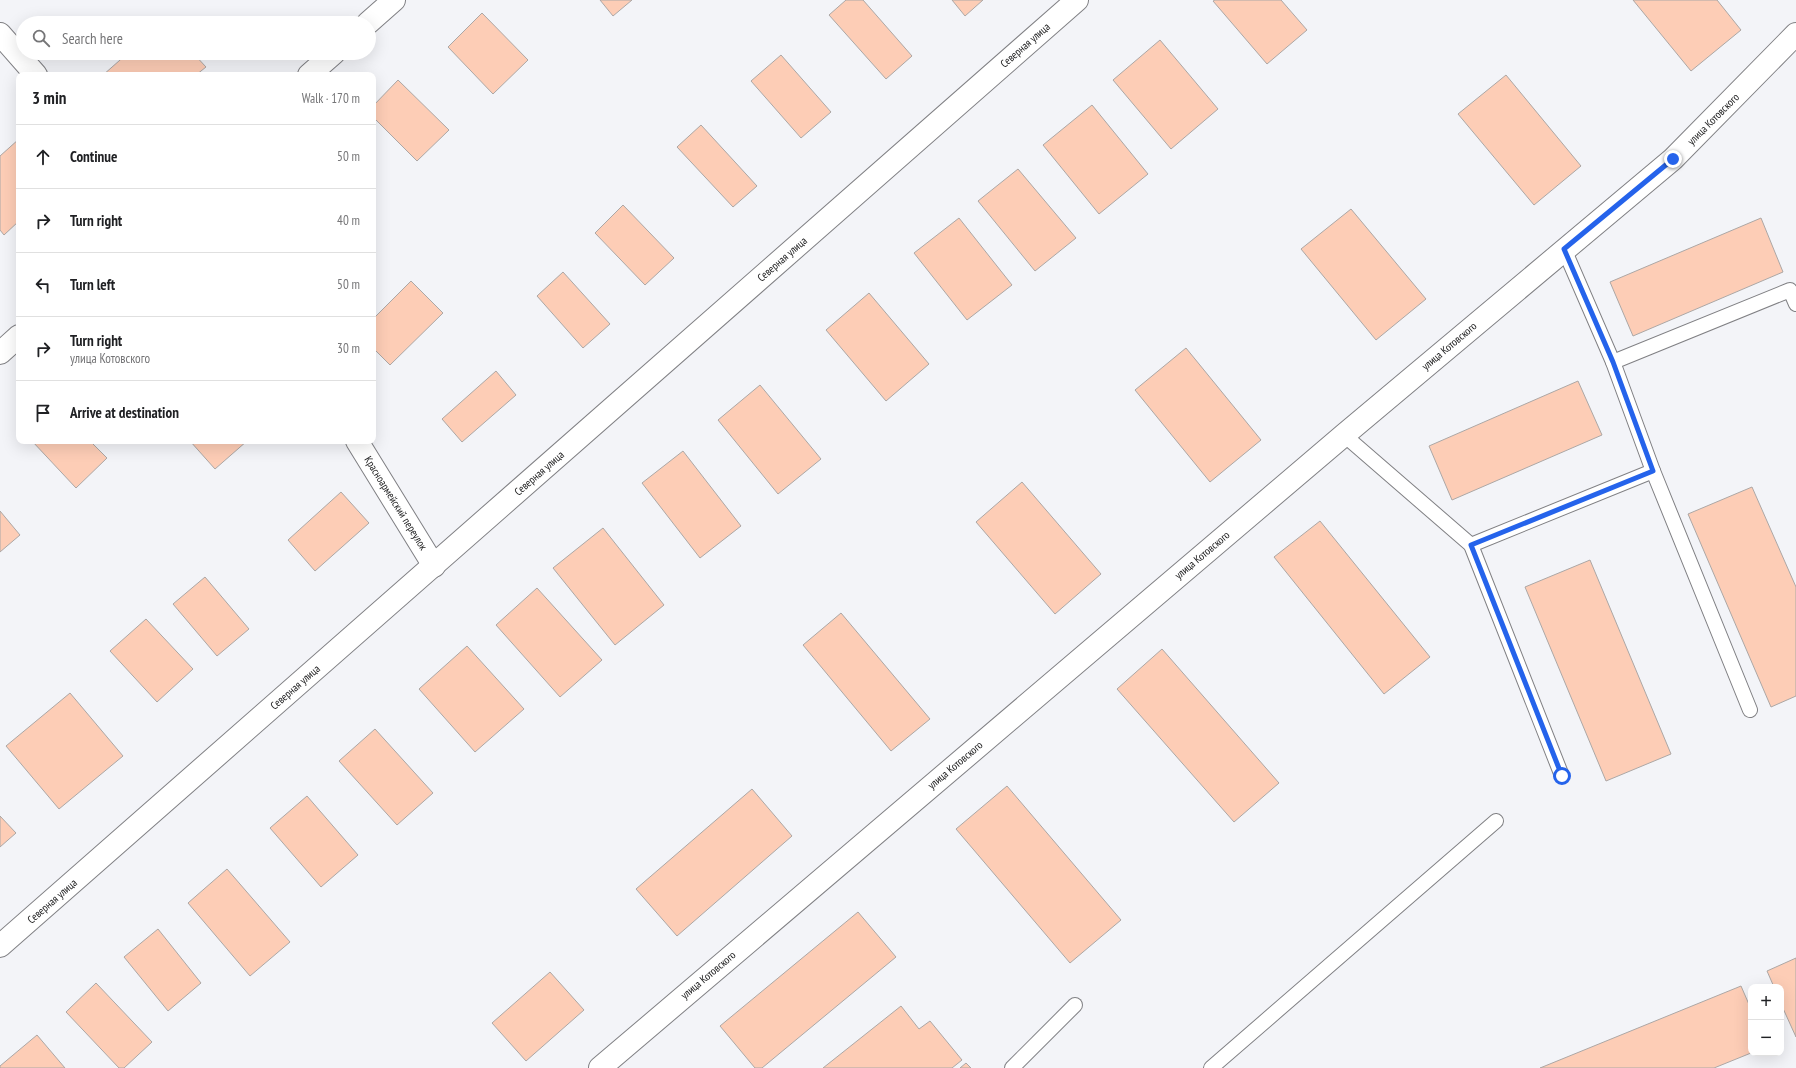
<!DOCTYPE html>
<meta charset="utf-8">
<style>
:root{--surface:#fff;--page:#f6f6f6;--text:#202124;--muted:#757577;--line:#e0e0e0}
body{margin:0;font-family:"PT Sans Narrow",sans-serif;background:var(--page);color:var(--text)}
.controls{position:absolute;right:12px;bottom:12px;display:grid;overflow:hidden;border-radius:8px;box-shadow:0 4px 16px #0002}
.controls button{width:36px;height:36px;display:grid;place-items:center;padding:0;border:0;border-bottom:1px solid var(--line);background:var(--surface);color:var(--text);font:20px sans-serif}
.stop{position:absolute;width:12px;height:12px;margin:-9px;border:3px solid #2563eb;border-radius:50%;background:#fff}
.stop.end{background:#2563eb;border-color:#fff;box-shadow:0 1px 4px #0008}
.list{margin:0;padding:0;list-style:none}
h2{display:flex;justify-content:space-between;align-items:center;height:52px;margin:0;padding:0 16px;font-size:17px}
h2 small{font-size:13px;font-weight:400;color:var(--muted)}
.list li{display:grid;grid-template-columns:26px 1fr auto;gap:12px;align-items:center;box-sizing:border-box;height:64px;padding:0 16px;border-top:1px solid var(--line)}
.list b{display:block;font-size:15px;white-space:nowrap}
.list p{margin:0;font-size:13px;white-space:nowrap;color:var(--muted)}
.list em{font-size:13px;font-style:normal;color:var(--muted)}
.icon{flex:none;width:22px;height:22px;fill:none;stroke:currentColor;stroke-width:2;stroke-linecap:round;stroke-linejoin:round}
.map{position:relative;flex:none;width:1796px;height:1068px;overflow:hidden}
.search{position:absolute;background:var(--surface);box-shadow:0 4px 16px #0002;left:16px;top:16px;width:360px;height:44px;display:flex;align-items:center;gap:10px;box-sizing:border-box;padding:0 14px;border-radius:22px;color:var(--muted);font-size:15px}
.panel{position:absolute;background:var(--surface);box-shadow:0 4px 16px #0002;left:16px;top:72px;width:360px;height:372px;border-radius:8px}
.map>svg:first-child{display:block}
.building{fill:#fdcdb6;stroke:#aca7a5}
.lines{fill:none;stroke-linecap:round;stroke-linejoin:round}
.lane-casing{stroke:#808084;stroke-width:16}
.street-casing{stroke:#808084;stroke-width:24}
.lane{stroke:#fff;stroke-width:14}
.street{stroke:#fff;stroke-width:22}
.route{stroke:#2563eb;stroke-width:5}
.labels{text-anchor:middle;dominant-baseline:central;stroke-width:3;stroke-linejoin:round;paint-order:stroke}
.street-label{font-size:11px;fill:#202021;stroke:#fff}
</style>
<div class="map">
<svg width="1796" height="1068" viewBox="0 0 1796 1068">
<rect width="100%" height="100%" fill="#f3f4f8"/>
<!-- building -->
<g class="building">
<polygon points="600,0 632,0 613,16"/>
<polygon points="846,0 863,0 912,56 886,79 829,15"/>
<polygon points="952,0 983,0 965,16"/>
<polygon points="1215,0 1281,0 1307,30 1267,64 1213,1"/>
<polygon points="1633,0 1717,0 1741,30 1691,71"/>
<polygon points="482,13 528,60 493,94 448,47"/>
<polygon points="1160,40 1218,109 1171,149 1113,80"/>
<polygon points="128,53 193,53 206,67 196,75 103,75"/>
<polygon points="781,55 831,112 801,138 751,81"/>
<polygon points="1506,75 1581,166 1534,205 1458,114"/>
<polygon points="398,80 449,130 417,161 373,117 373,106"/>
<polygon points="1092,105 1148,174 1099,214 1043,145"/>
<polygon points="701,125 757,186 733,207 677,147"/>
<polygon points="19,139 19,221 4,235 0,230 0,156"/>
<polygon points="1018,169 1076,238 1035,271 978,201"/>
<polygon points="623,205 674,258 645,285 595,233"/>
<polygon points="1351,209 1426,299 1376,340 1301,249"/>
<polygon points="959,218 1012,285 967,320 914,253"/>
<polygon points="1761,218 1783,272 1633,336 1610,282"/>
<polygon points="563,272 610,324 583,348 537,296"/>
<polygon points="411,281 443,313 390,365 373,348 373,319"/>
<polygon points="869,293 929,364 886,401 826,330"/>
<polygon points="1186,348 1261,440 1210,482 1135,390"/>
<polygon points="496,371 516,395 462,442 442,419"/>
<polygon points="1578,381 1602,435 1452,500 1429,446"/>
<polygon points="760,385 821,459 778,494 718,420"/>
<polygon points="32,441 90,441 107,458 76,488"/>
<polygon points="190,441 247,441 215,469"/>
<polygon points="683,451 741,526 700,558 642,483"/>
<polygon points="1022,482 1101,574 1055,614 976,522"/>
<polygon points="1752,487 1796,587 1796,696 1771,707 1688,514"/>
<polygon points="341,492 369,523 315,571 288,540"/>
<polygon points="0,511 20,535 0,552"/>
<polygon points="1320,521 1430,657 1384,694 1274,557"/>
<polygon points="603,528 664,605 615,645 553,568"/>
<polygon points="1590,560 1671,754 1606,781 1525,587"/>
<polygon points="205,577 249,629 217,656 173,604"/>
<polygon points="537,588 602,660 560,697 496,625"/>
<polygon points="841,613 930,719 891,751 803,645"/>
<polygon points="146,619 193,669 157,702 110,651"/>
<polygon points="467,646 524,709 475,752 419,689"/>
<polygon points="1162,649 1279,783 1234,822 1117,689"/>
<polygon points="70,693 123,756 59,809 6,746"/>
<polygon points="375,729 433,793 397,825 339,761"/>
<polygon points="1007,786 1121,920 1070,963 956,829"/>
<polygon points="752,789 792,836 677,936 636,889"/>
<polygon points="307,796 358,855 321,887 270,828"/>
<polygon points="0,816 16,833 0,847"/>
<polygon points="227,869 290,942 250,976 188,903"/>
<polygon points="858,912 896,957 762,1068 755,1068 720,1026"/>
<polygon points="158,929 201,983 168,1011 124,957"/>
<polygon points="1796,958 1796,1037 1781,1004 1781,987 1774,987 1767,971"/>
<polygon points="550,972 584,1010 526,1061 492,1023"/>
<polygon points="96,983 152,1042 124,1068 119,1068 66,1012"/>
<polygon points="1741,986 1751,1009 1751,1053 1714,1068 1540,1068"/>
<polygon points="901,1006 919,1029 930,1021 962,1060 952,1068 823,1068"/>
<polygon points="37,1035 65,1068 0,1068 0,1066"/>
<polygon points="966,1063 971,1068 960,1068"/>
</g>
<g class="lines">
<!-- lane casing -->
<g class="lane-casing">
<g id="lane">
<polyline points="1564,249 1613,362 1653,471"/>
<polyline points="1613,362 1790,290 1796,304"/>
<polyline points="1344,435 1471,545 1562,776"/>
<polyline points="1471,545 1653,471 1750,710"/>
<polyline points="1012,1068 1075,1005"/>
<polyline points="1211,1068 1496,821"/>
</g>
</g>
<!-- street casing -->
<g class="street-casing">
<g id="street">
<polyline points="368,23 394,0"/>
<polyline points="0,34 36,75"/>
<polyline points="309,75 334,53"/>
<polyline points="0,353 19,336"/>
<polyline points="357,441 434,566"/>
<polyline points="0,946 1077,0"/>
<polyline points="600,1068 1344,435 1673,159 1796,34"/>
</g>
</g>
<!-- lane -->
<use href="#lane" class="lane"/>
<!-- street -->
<use href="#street" class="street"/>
</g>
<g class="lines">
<!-- route -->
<polyline class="route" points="1562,776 1471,545 1653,471 1613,362 1564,249 1673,159"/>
</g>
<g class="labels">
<!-- street labels -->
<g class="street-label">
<text transform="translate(1025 45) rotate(-41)">Северная улица</text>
<text transform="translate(1713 119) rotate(-45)">улица Котовского</text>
<text transform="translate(782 259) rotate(-41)">Северная улица</text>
<text transform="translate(1449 346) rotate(-40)">улица Котовского</text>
<text transform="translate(539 473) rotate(-41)">Северная улица</text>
<text transform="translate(396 503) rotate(58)">Красноармейский переулок</text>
<text transform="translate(1202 555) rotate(-40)">улица Котовского</text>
<text transform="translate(295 687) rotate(-41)">Северная улица</text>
<text transform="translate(955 765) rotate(-40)">улица Котовского</text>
<text transform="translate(52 901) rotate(-41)">Северная улица</text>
<text transform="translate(708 975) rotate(-40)">улица Котовского</text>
</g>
</g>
</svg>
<div class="controls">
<button>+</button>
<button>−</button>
</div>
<div class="stop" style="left:1562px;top:776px"></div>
<div class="stop end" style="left:1673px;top:159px"></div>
<div class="search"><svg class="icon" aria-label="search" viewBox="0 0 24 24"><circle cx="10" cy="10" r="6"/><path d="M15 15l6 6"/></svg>Search here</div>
<section class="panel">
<h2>3 min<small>Walk · 170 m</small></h2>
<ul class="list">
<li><svg class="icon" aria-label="ahead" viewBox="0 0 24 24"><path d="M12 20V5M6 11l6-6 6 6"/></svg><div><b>Continue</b></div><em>50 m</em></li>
<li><svg class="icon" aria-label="right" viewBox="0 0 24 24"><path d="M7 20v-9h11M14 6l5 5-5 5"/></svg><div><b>Turn right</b></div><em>40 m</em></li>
<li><svg class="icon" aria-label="left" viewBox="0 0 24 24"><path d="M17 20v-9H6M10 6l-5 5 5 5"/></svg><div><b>Turn left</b></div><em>50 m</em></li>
<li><svg class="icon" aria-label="right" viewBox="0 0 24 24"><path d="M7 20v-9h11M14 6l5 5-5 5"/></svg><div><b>Turn right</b><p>улица Котовского</p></div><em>30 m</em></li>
<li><svg class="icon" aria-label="arrive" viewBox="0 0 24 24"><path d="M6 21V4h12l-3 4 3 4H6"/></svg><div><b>Arrive at destination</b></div></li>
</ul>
</section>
</div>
